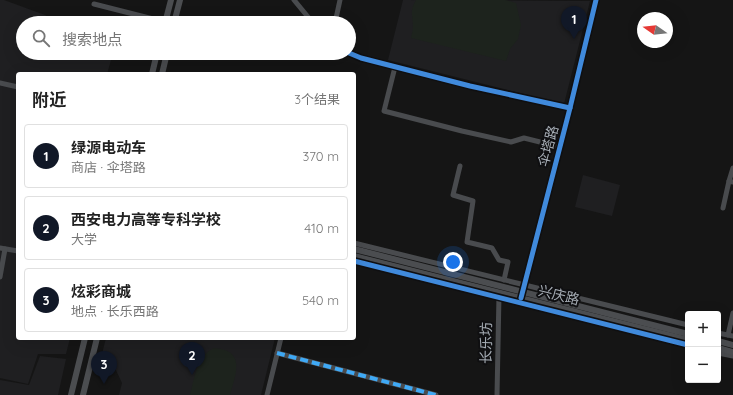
<!DOCTYPE html>
<html lang="zh">
<meta charset="utf-8">
<style>
:root{--surface:#fff;--page:#f6f6f6;--text:#222;--muted:#767676;--line:#e0e0e0;--accent:#111827}
body{margin:0;font-family:Quicksand,"Noto Sans SC",sans-serif;background:var(--page);color:var(--text)}
.controls{position:absolute;right:12px;bottom:12px;display:grid;overflow:hidden;border-radius:4px;box-shadow:0 4px 16px #0002}
.controls button{width:36px;height:36px;display:grid;place-items:center;padding:0;border:0;border-bottom:1px solid var(--line);background:var(--surface);color:var(--text);font:20px sans-serif}
.compass{position:absolute;left:637px;top:12px;width:36px;height:36px;border-radius:50%;background:var(--surface);box-shadow:0 4px 16px #0002;rotate:284deg}
.you{position:absolute;left:453px;top:262px;width:14px;height:14px;margin:-10px;border:3px solid #fff;border-radius:50%;background:#1a73e8;box-shadow:0 0 0 6px #1a73e833}
.badge{display:grid;place-items:center;width:26px;height:26px;border-radius:50%;background:var(--accent);color:#fff;font-size:13px;font-weight:700}
.pin{position:absolute;translate:-50% -33px;filter:drop-shadow(0 1px 2px #0008)}
.pin::after{content:'';position:absolute;top:21px;width:14px;height:12px;background:inherit;clip-path:polygon(0 0,100% 0,50% 100%)}
.list{margin:0;padding:0;list-style:none}
h2{display:flex;justify-content:space-between;align-items:center;height:52px;margin:0;padding:0 16px;font-size:17px}
h2 small{font-size:13px;font-weight:400;color:var(--muted)}
.list li{display:grid;grid-template-columns:26px 1fr auto;gap:12px;align-items:center;box-sizing:border-box;height:64px;margin:0 8px 8px;padding:0 8px;border:1px solid var(--line);border-radius:4px}
.list b{display:block;font-size:15px;white-space:nowrap}
.list p{margin:0;font-size:13px;white-space:nowrap;color:var(--muted)}
.list em{font-size:13px;font-style:normal;color:var(--muted)}
.icon{flex:none;width:22px;height:22px;fill:none;stroke:currentColor;stroke-width:2;stroke-linecap:round;stroke-linejoin:round}
.map{position:relative;flex:none;width:733px;height:395px;overflow:hidden}
.search{position:absolute;background:var(--surface);box-shadow:0 4px 16px #0002;left:16px;top:16px;width:340px;height:44px;display:flex;align-items:center;gap:10px;box-sizing:border-box;padding:0 14px;border-radius:22px;color:var(--muted);font-size:15px}
.panel{position:absolute;background:var(--surface);box-shadow:0 4px 16px #0002;left:16px;top:72px;width:340px;height:268px;border-radius:4px}
.map>svg:first-child{display:block}
.built{fill:#1f1f21}
.green{fill:#1d231d}
.lines{fill:none;stroke-linecap:round;stroke-linejoin:round}
.minor{stroke:#494b4e;stroke-width:5}
.major{stroke:#4b4d50;stroke-width:6}
.quiet{stroke:#3fa9f5;stroke-width:4;stroke-dasharray:8 4;stroke-linecap:butt}
.cycleway-casing{stroke:#0f0f11;stroke-width:8}
.cycleway{stroke:#408adc;stroke-width:5}
.labels{text-anchor:middle;dominant-baseline:central;stroke-width:4;stroke-linejoin:round;paint-order:stroke}
.street-label{font-size:14px;fill:#a6adb5;stroke:#0f0f11}
</style>
<div class="map">
<svg width="733" height="395" viewBox="0 0 733 395">
<rect width="100%" height="100%" fill="#151515"/>
<!-- built -->
<g class="built">
<polygon points="0,0 4,0 45,15 55,23 23,23 23,53 113,53 107,74 18,74 18,338 70,338 66,354 38,354 28,384 0,378"/>
<polygon points="403,0 590,1 564,104 388,60"/>
<polygon points="583,175 620,185 612,216 575,207"/>
<polygon points="106,338 275,338 261,395 119,395 122,383 114,366 100,362"/>
<polygon points="40,356 66,359 58,395 0,395 0,380 29,385"/>
</g>
<!-- green -->
<g class="green">
<path d="M 416,0 L 505,0 L 516,3 L 521,25 L 518,39 L 510,49 L 506,61 L 411,38 C 412,34 413,29 413,25 C 412,14 410,10 416,0 Z"/>
<path d="M 214,348 C 246,350 236,374 230,395 L 190,395 C 195,377 196,357 214,348 Z"/>
</g>
<g class="lines">
<!-- minor -->
<g class="minor">
<polyline points="294,0 313,23"/>
<polyline points="94,4 165,22"/>
<polyline points="335,23 340,0"/>
<polyline points="349,53 361,58 470,86 570,108"/>
<polyline points="395,67 384,111 462,131 511,142 524,138 560,147"/>
<polyline points="0,83 18,87"/>
<polyline points="460,166 453,195 473,201 467,242 492,248 499,260 508,262 504,280"/>
<polyline points="733,168 729,181 733,182"/>
<polyline points="723,208 729,181"/>
<polyline points="354,243 688,325"/>
<polyline points="0,248 18,251"/>
<polyline points="354,261 688,345"/>
<polyline points="0,277 5,249"/>
<polyline points="522,296 570,108 596,0"/>
<polyline points="718,333 733,336"/>
<polyline points="728,335 733,313"/>
<polyline points="277,353 436,395"/>
<polyline points="718,353 733,356"/>
<polyline points="267,395 281,338"/>
<polyline points="497,395 499,295"/>
</g>
<!-- major -->
<g class="major">
<polyline points="165,23 171,0"/>
<polyline points="174,23 180,0"/>
<polyline points="152,74 157,53"/>
<polyline points="162,74 167,53"/>
<polyline points="354,249 688,334"/>
<polyline points="354,256 688,340"/>
<polyline points="718,341 733,345"/>
<polyline points="718,348 733,352"/>
<polyline points="71,395 85,338"/>
<polyline points="83,395 97,338"/>
</g>
<!-- quiet -->
<polyline class="quiet" points="277,353 436,395"/>
<!-- cycleway casing -->
<g class="cycleway-casing">
<g id="cycleway">
<polyline points="349,53 361,58 470,86 570,108"/>
<polyline points="354,261 688,345"/>
<polyline points="521,298 570,108 596,0"/>
</g>
</g>
<!-- cycleway -->
<use href="#cycleway" class="cycleway"/>
</g>
<g class="labels">
<!-- street labels -->
<g class="street-label">
<text transform="translate(548 146) rotate(-75)">伞塔路</text>
<text transform="translate(559 295) rotate(14)">兴庆路</text>
<text transform="translate(486 343) rotate(-89)">长乐坊</text>
</g>
</g>
</svg>
<div class="controls">
<button>+</button>
<button>−</button>
</div>
<svg class="compass" viewBox="-18 -18 36 36"><path d="M0-13l5 13h-10z" fill="#e53935"/><path d="M0 13l5-13h-10z" fill="#767676"/></svg>
<div class="you"></div>
<div class="pin badge" style="left:574px;top:39px">1</div>
<div class="pin badge" style="left:192px;top:375px">2</div>
<div class="pin badge" style="left:104px;top:384px">3</div>
<div class="search"><svg class="icon" aria-label="search" viewBox="0 0 24 24"><circle cx="10" cy="10" r="6"/><path d="M15 15l6 6"/></svg>搜索地点</div>
<section class="panel">
<h2>附近<small>3个结果</small></h2>
<ul class="list">
<li><span class="badge">1</span><div><b>绿源电动车</b><p>商店 · 伞塔路</p></div><em>370 m</em></li>
<li><span class="badge">2</span><div><b>西安电力高等专科学校</b><p>大学</p></div><em>410 m</em></li>
<li><span class="badge">3</span><div><b>炫彩商城</b><p>地点 · 长乐西路</p></div><em>540 m</em></li>
</ul>
</section>
</div>
